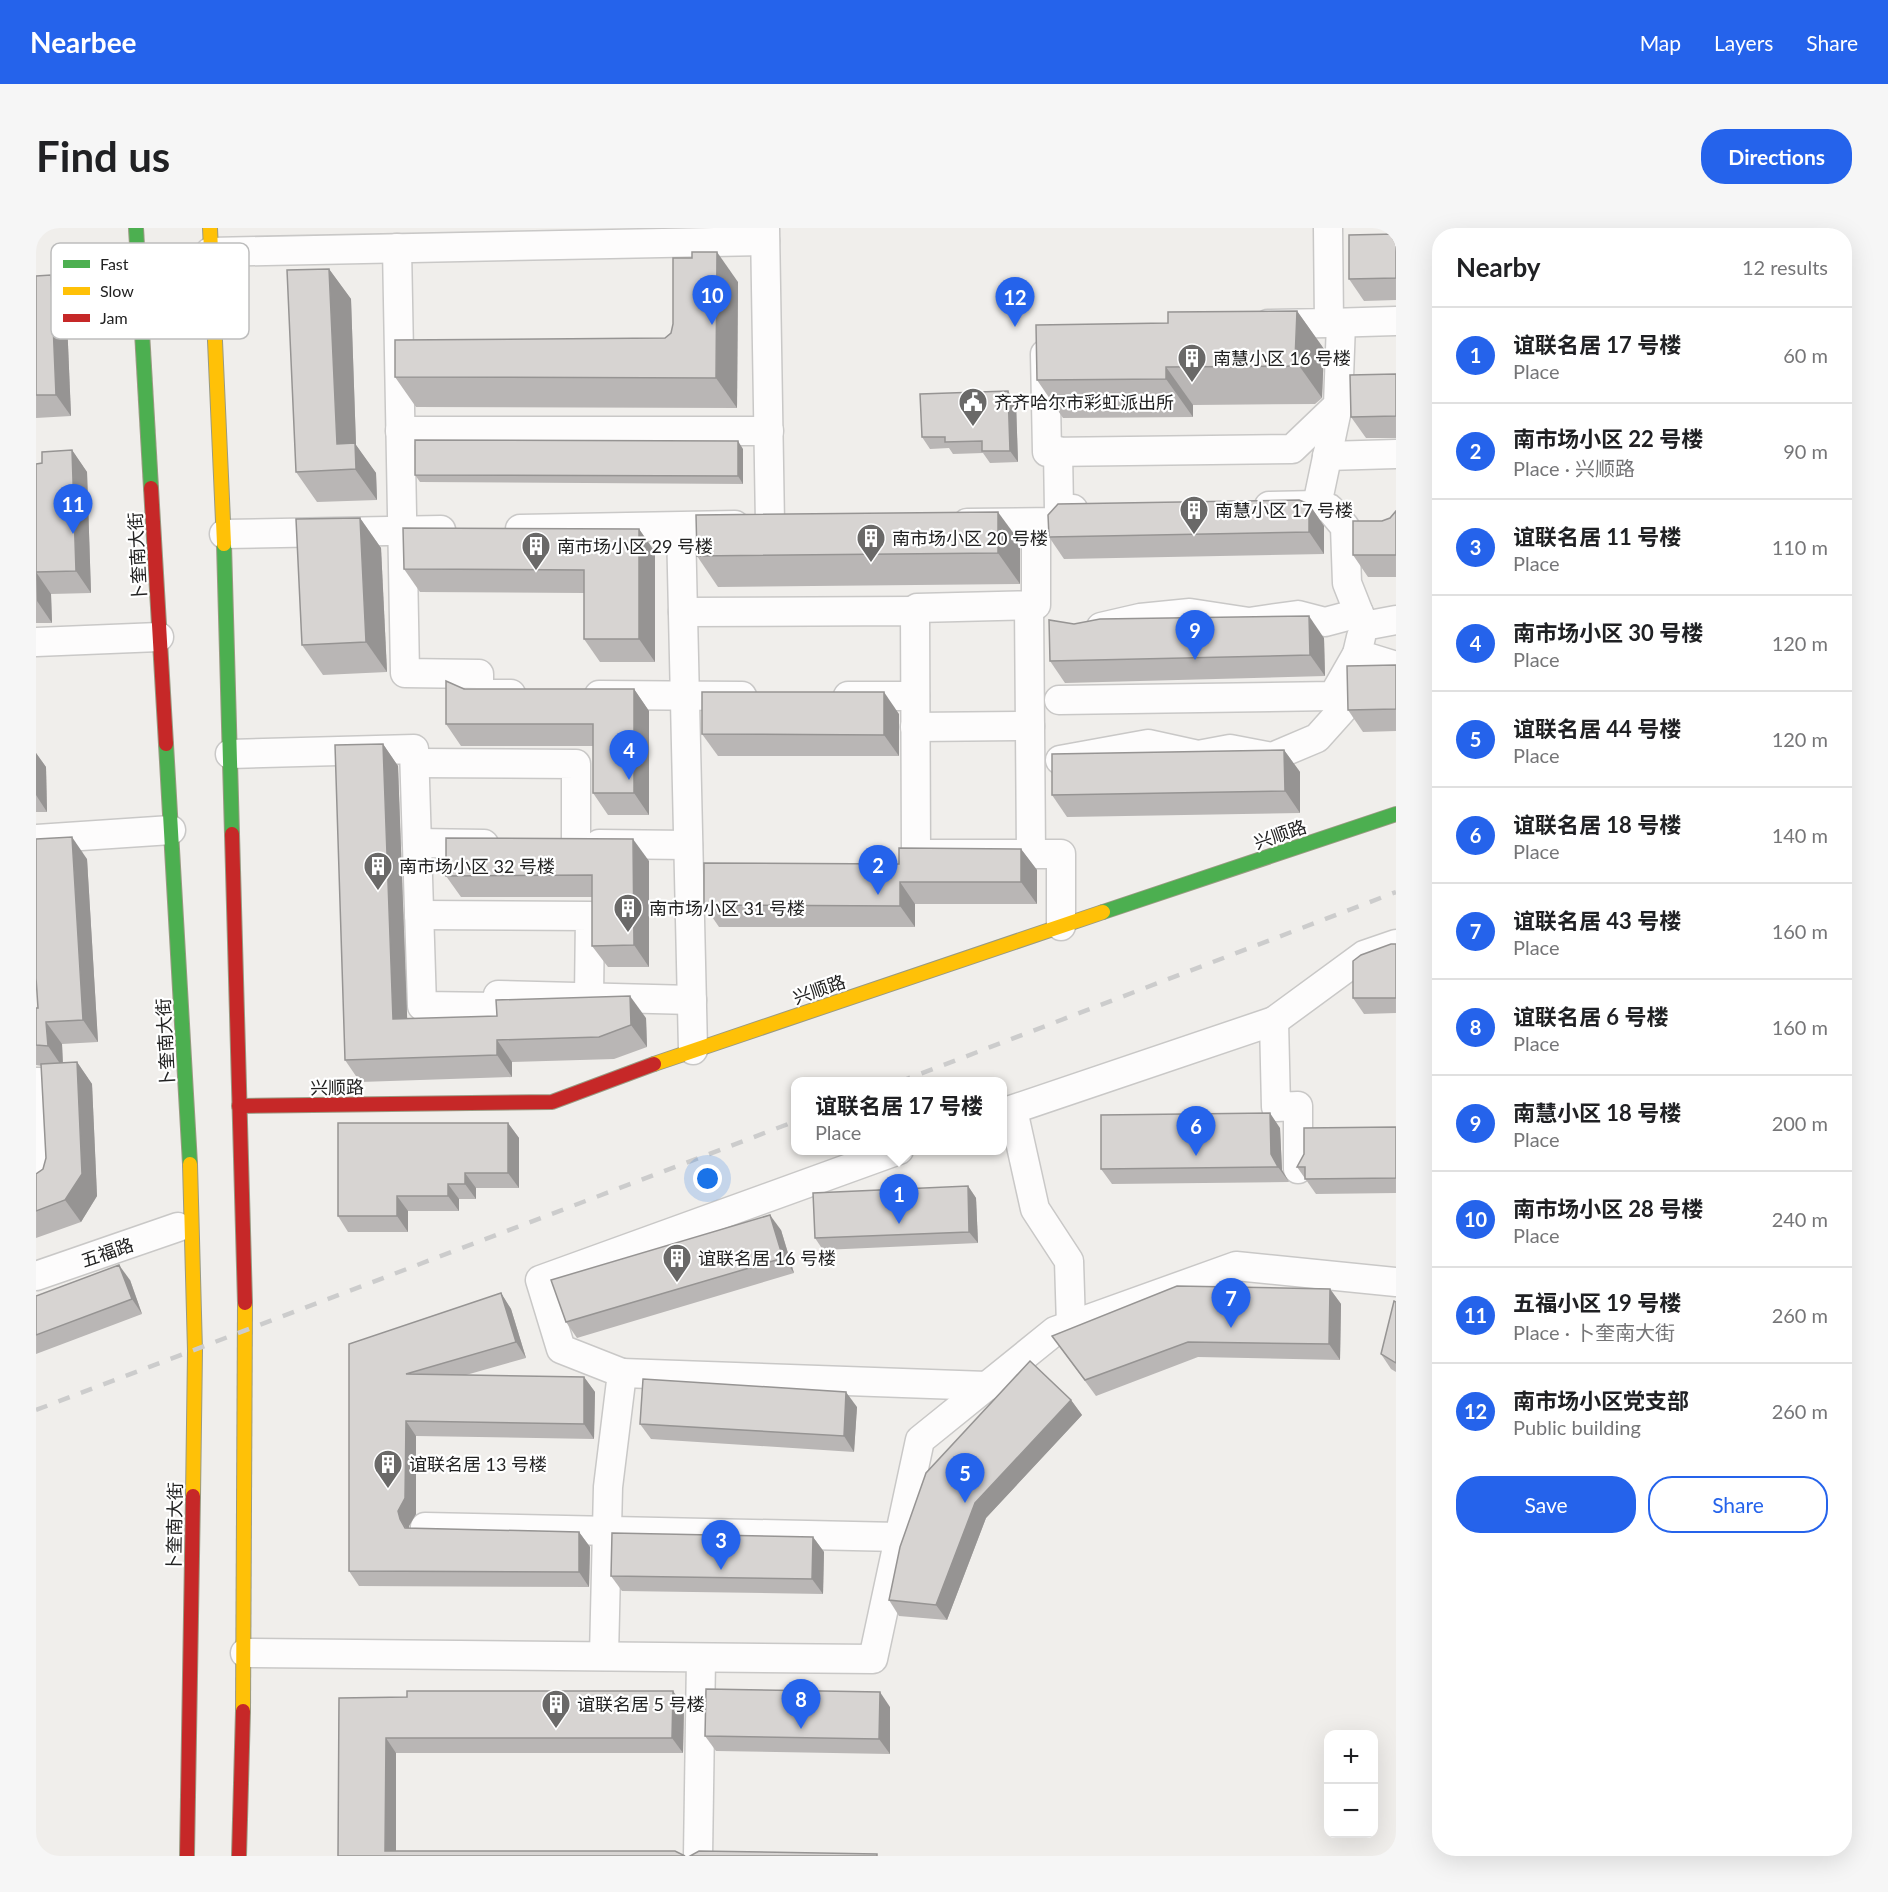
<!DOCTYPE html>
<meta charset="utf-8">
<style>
:root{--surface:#fff;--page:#f6f6f6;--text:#202124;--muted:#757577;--line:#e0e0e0;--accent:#2563eb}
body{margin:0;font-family:Lato,"Noto Sans SC",sans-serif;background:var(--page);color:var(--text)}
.controls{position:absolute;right:18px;bottom:18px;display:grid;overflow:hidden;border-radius:12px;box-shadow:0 6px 24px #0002}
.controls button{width:54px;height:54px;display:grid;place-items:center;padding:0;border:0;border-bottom:2px solid var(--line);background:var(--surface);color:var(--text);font:30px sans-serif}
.you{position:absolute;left:672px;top:951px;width:21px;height:21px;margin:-15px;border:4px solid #fff;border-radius:50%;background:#1a73e8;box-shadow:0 0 0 9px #1a73e833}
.badge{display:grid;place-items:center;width:39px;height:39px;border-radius:50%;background:var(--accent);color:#fff;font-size:20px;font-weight:700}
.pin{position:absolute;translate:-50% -50px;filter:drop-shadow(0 2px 3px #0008)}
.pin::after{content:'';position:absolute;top:32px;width:21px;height:18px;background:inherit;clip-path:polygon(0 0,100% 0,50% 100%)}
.popup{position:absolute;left:755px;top:849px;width:216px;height:78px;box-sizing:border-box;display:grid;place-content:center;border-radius:12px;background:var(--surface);filter:drop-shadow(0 2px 4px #0005);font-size:20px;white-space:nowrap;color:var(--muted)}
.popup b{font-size:22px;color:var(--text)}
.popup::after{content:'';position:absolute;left:50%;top:100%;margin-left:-12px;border:12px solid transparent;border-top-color:var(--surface)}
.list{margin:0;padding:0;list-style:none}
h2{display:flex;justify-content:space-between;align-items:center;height:78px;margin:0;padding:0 24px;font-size:26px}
h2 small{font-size:20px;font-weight:400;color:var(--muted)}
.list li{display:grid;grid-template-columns:39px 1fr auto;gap:18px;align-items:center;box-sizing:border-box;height:96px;padding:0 24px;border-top:2px solid var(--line)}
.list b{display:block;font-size:22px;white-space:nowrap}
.list p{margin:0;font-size:20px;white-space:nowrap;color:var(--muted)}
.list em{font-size:20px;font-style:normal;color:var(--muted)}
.actions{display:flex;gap:12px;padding:18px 24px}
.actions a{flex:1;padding:14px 0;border:2px solid var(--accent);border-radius:24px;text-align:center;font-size:21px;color:var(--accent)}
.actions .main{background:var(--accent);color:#fff}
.map{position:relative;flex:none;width:1360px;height:1628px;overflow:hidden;border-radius:24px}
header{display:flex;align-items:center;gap:36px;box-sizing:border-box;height:84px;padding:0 30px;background:var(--accent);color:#fff}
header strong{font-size:28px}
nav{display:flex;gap:33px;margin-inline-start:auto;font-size:21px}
.intro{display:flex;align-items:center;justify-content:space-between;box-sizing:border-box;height:144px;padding:0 36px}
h1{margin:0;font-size:42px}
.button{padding:15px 27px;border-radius:24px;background:var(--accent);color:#fff;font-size:21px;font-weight:700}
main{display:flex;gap:36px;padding:0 36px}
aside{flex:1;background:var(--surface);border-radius:24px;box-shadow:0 6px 24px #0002}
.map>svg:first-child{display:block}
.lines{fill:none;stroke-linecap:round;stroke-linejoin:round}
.street-casing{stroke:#c9c8c7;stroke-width:31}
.fast-casing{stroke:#999a82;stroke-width:16}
.slow-casing{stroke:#999a82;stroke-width:16}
.jam-casing{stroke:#999a82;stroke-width:16}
.street{stroke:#fdfcfc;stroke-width:28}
.fast{stroke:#4caf50;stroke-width:14}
.slow{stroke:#ffc107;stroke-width:14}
.jam{stroke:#c62828;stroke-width:14}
.rail{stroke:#ccc;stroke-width:4.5;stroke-dasharray:12 12;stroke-linecap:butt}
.wall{fill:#b9b6b5}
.shaded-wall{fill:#969493}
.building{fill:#d7d4d2;stroke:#969493;stroke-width:1.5}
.labels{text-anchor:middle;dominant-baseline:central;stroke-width:4.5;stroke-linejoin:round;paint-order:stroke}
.poi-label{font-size:18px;fill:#222;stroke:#fff;text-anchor:start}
.street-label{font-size:18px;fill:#222;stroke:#fff}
.key{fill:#fff;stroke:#bdbdbd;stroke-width:1.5}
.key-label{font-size:16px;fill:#222}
</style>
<header>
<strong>Nearbee</strong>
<nav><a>Map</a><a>Layers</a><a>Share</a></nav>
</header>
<div class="intro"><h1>Find us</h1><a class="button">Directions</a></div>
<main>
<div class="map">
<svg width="1360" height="1628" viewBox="0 0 1360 1628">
<rect width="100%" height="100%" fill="#f0eeeb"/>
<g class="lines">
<!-- street casing -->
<g class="street-casing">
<g id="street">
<polyline points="729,0 734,296"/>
<polyline points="361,20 369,445 443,446 443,466 475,466"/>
<polyline points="174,24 729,13"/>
<polyline points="1293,95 1360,93"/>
<polyline points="1232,96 1293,95 1292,0"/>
<polyline points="1009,126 1011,224 1256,221 1302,177 1305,95"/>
<polyline points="364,203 733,203"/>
<polyline points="1022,223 1023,282"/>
<polyline points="1291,228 1360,226"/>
<polyline points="1281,277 1302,177"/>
<polyline points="1233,278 1281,277 1293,280 1309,299 1311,355 1328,398 1360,392"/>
<polyline points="931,295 1022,294 1023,282 1037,281"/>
<polyline points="645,299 657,822"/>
<polyline points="484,301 699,297"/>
<polyline points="188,306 405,302"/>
<polyline points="993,377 995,626"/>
<polyline points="881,380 1000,377 1000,295"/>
<polyline points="647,384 879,383 880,626 1025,626 1025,698"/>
<polyline points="1065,399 1104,390 1154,385 1213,394 1262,387 1289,394 1323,385"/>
<polyline points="1325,409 1321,426 1360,438"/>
<polyline points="0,414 123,409"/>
<polyline points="563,467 706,468"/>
<polyline points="812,468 879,468"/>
<polyline points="1023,472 1297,468 1321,426"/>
<polyline points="879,499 994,498"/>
<polyline points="194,526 378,521 386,778 462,779 462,767 656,772"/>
<polyline points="1024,532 1112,516 1162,527 1194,521 1236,529 1281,510 1307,481 1297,468"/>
<polyline points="379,535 540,536 540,616"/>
<polyline points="0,611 135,602"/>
<polyline points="381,615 448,616"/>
<polyline points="563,616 652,617"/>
<polyline points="383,687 554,688 553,769"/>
<polyline points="1238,793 1328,727 1360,716"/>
<polyline points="0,854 4,854 9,953 0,956"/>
<polyline points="977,882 999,981 1033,1033 1035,1097"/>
<polyline points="966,885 1238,793 1240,879 1262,878 1262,941"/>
<polyline points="0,1048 142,999"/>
<polyline points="586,1145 951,1158"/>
<polyline points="389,1299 863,1309"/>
<polyline points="209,1425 837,1431 884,1212 1019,1103 1200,1038 1360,1054"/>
<polyline points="568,1428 572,1259 586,1145 525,1121 504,1052 863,922"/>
<polyline points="662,1628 665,1430"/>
</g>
</g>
<!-- fast casing -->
<g class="fast-casing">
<g id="fast">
<polyline points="100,0 115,260"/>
<polyline points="188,316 196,606"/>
<polyline points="130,516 154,936"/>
<polyline points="1067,684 1360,586"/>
</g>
</g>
<!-- slow casing -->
<g class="slow-casing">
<g id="slow">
<polyline points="174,0 188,316"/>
<polyline points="618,836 1067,684"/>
<polyline points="154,936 159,1123 157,1268"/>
<polyline points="207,1483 209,1075"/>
</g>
</g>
<!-- jam casing -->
<g class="jam-casing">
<g id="jam">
<polyline points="115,260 130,516"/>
<polyline points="196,606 209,1075"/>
<polyline points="203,878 516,874 618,836"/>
<polyline points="151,1628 157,1268"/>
<polyline points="203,1628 207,1483"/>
</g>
</g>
<!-- street -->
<use href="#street" class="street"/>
<!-- fast -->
<use href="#fast" class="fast"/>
<!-- slow -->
<use href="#slow" class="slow"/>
<!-- jam -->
<use href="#jam" class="jam"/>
<!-- rail -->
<g class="rail">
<polyline points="863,854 1360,664"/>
<polyline points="0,1182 760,893"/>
</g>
</g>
<!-- wall -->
<g class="wall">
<polygon points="1360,6 1360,72 1328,73 1313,51"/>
<polygon points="293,41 315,71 320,217 340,245 341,272 281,274 260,244"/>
<polygon points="0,48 30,69 35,188 0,190"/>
<polygon points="702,54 701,180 380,179 359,149 629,110"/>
<polygon points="1261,83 1288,121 1286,170 1279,176 1157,177 1157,189 1027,190 1001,152 1132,95"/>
<polygon points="1360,146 1360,210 1330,210 1315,189"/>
<polygon points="972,163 980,175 982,234 954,235 947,225 917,226 913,220 894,221 886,209"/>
<polygon points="707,221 707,256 384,254 379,247"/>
<polygon points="36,222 51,244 55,365 15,366 16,395 0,395 0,236 6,235"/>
<polygon points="1273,276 1288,298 1288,326 1028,331 1013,309"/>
<polygon points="1360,283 1360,349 1332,349 1317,327 1346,293 1354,290"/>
<polygon points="324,290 345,320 351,444 287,447 266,417"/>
<polygon points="603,301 619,324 619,434 564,434 548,411 548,365 384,364 368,341"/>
<polygon points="984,314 984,356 682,359 661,328"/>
<polygon points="1038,396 1288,410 1289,448 1029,455 1014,433"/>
<polygon points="1360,437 1360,503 1327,504 1312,482"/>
<polygon points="428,461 598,461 613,483 613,587 572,587 557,565 557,518 425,518 410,496"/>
<polygon points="863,486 863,528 682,528 666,506"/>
<polygon points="347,516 362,538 371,791 610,790 611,819 578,831 476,834 476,849 324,854 309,832"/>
<polygon points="1248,522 1264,544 1264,585 1031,589 1016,567"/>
<polygon points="0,525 10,539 11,584 0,584"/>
<polygon points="985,621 1001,642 1001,676 879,676 879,699 683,699 668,677 863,636"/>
<polygon points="51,631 62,814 26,816 27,835 41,834 56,856 61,968 45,994 0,1010 0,946 7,941 10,930 6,838 0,837 0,780 2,780"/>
<polygon points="613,633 613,739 572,739 556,718 556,669 425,669 410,648"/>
<polygon points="1360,716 1360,785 1328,786 1317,770"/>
<polygon points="472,895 483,910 483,960 440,960 440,971 423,971 423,983 372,983 372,1004 312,1004 302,988"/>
<polygon points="1360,899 1360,965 1280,966 1261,939"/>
<polygon points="1244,900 1246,942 1253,954 1076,956 1065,941"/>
<polygon points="932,958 940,970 942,1015 787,1022 779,1010"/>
<polygon points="745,1002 758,1045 541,1110 530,1094"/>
<polygon points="94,1052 106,1086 0,1126 0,1068"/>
<polygon points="1294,1061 1305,1076 1304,1132 1162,1129 1060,1168 1016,1108"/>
<polygon points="465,1065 475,1081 490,1130 430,1147 548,1149 559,1164 558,1211 380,1208 380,1286 373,1298 373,1300 543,1304 554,1319 553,1359 323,1358 313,1343 313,1116"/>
<polygon points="1360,1074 1360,1144 1355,1141 1345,1126"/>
<polygon points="1035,1172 1046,1187 950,1290 911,1392 863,1388 853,1372"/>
<polygon points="821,1179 818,1224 615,1211 604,1196"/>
<polygon points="777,1309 788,1324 787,1366 586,1363 575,1348"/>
<polygon points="303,1470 648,1478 647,1525 360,1525 360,1623 302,1628"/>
<polygon points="854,1479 854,1526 680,1523 669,1508"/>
</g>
<!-- shaded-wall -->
<g class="shaded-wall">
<polygon points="681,24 702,54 701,180 680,150"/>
<polygon points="293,41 315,71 320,217 340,245 341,272 301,216"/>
<polygon points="15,47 30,69 35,188 20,167"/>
<polygon points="1261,83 1288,121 1286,170 1259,132"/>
<polygon points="1130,139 1157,177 1157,189 1130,151"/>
<polygon points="972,163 980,175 982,234 974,223"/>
<polygon points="702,213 707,221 707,256 702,248"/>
<polygon points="36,222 51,244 55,365 40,343"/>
<polygon points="1273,276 1288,298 1288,326 1273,304"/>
<polygon points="962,284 984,314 984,356 962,325"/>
<polygon points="324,290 345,320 351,444 330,414"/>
<polygon points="603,301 619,324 619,434 603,411"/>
<polygon points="0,344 15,366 16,395 1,373"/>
<polygon points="1273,388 1288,410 1289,448 1274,427"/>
<polygon points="598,461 613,483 613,587 598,565"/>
<polygon points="848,464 863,486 863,528 848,507"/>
<polygon points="347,516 362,538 372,813 357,791"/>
<polygon points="1248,522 1264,544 1264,585 1249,563"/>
<polygon points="0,525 10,539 11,584 0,567"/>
<polygon points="36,609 51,631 62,814 47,792"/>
<polygon points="597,611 613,633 613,739 598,717"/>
<polygon points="985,621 1001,642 1001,676 985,654"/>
<polygon points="864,654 879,676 879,699 864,678"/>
<polygon points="594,768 610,790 611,819 595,797"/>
<polygon points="10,794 26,816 27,840 12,818"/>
<polygon points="461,812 476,834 476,849 461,827"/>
<polygon points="41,834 56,856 61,968 45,994 29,972"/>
<polygon points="1234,885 1244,900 1246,942 1253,954 1242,939 1235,926"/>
<polygon points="472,895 483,910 483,960 472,945"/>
<polygon points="429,945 440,960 440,971 429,956"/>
<polygon points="412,956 423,971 423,983 412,968"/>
<polygon points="932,958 940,970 942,1015 933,1004"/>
<polygon points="361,968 372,983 372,1004 361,988"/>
<polygon points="734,987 745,1002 758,1045 747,1030"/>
<polygon points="83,1037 94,1052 106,1086 96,1071"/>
<polygon points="1294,1061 1305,1076 1304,1132 1293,1116"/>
<polygon points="465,1065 475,1081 490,1130 480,1114"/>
<polygon points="548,1149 559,1164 558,1211 548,1196"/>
<polygon points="810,1164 821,1179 818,1224 808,1208"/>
<polygon points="1035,1172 1046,1187 950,1290 911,1392 900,1377 939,1275"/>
<polygon points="370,1193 380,1208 380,1286 373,1298 374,1306 364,1291 362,1283"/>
<polygon points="543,1304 554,1319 553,1359 543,1344"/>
<polygon points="777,1309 788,1324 787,1366 776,1351"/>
<polygon points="637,1463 648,1478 647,1525 636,1510"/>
<polygon points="844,1464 854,1479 854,1526 843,1511"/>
<polygon points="350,1510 360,1525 360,1628 349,1623"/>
</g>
<!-- building -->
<g class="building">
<polygon points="1360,6 1360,50 1313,51 1313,7"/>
<polygon points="656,24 681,24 680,150 359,149 359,112 629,110 635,105 637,96 637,30 656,30"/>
<polygon points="293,41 301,216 319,215 320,241 260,244 251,42"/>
<polygon points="15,47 20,167 0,167 0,48"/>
<polygon points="1261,83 1259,132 1253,138 1130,139 1130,151 1001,152 1000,97 1132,95 1132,84"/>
<polygon points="1360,146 1360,188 1315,189 1314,147"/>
<polygon points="972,163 974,223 946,223 946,213 909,214 909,209 886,209 884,166"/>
<polygon points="379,212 702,213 702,248 379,247"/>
<polygon points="36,222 40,343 0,344 0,236 6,235 6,224"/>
<polygon points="1263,272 1273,276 1273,304 1013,309 1012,287 1022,276"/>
<polygon points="1360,283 1360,327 1317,327 1317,293 1346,293 1354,290"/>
<polygon points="962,284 962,325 661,328 660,287"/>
<polygon points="324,290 330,414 266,417 260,291"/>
<polygon points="367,300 603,301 603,411 548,411 548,342 368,341"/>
<polygon points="1273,388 1274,427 1014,433 1013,392 1038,396 1064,391"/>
<polygon points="1360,437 1360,481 1312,482 1311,438"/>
<polygon points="410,453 428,461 598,461 598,565 557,565 557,496 410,496"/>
<polygon points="666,464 848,464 848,507 666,506"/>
<polygon points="347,516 357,791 461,788 460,772 594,768 595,797 563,809 461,812 461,827 309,832 299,517"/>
<polygon points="1248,522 1249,563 1016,567 1016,526"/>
<polygon points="36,609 47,792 10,794 12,818 0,817 0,780 2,780 0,750 0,611"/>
<polygon points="410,610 597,611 598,717 556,718 556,647 410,648"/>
<polygon points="863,620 985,621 985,654 864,654 864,678 668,677 668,635 863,636"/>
<polygon points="1355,716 1360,716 1360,770 1317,770 1317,733 1325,727"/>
<polygon points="41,834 46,946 29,972 0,983 0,946 7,941 10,930 5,836"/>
<polygon points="1234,885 1235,926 1242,939 1065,941 1065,887"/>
<polygon points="302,895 472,895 472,945 429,945 429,956 412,956 412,968 361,968 361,988 302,988"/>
<polygon points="1360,899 1360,950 1269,951 1269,939 1261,939 1268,926 1268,900"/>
<polygon points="932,958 933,1004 779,1010 777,965"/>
<polygon points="734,987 747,1030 530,1094 515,1052"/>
<polygon points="83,1037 96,1071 0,1107 0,1068"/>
<polygon points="1141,1058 1294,1061 1293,1116 1152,1114 1049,1152 1016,1108"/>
<polygon points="465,1065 480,1114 370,1146 548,1149 548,1196 370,1193 369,1270 362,1283 364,1291 369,1300 543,1304 543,1344 313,1343 313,1116"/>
<polygon points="1358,1073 1360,1074 1360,1135 1345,1126"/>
<polygon points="994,1133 1035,1172 939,1275 900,1377 853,1372 864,1319 890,1245"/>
<polygon points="607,1151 810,1164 808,1208 604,1196"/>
<polygon points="576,1305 777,1309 776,1351 575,1348"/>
<polygon points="670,1461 844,1464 843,1511 669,1508"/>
<polygon points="371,1463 637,1463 636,1510 350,1510 349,1623 639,1623 649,1628 302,1628 303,1470 371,1469"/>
<polygon points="663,1623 841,1626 841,1628 654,1628"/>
</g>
<!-- icons -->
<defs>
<g id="building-pin" transform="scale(1.5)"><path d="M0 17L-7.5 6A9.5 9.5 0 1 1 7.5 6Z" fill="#6a6968" stroke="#fff"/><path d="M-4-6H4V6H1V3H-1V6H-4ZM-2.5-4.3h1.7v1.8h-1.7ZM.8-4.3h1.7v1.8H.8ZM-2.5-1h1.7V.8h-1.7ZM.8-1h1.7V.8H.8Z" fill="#fff"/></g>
<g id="civic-pin" transform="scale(1.5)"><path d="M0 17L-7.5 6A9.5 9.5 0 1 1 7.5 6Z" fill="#6a6968" stroke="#fff"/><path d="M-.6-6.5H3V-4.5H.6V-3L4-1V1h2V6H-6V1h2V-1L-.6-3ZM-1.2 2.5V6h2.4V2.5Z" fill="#fff"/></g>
</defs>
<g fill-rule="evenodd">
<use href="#building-pin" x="1156" y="130"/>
<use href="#civic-pin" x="937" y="174"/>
<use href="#building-pin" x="1158" y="282"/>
<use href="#building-pin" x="835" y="310"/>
<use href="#building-pin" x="500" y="318"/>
<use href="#building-pin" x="342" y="638"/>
<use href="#building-pin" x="592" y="680"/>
<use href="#building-pin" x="641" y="1030"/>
<use href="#building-pin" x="352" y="1236"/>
<use href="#building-pin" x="520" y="1476"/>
</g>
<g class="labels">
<!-- poi labels -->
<g class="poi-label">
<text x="1177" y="130">南慧小区 16 号楼</text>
<text x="958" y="174">齐齐哈尔市彩虹派出所</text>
<text x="1179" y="282">南慧小区 17 号楼</text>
<text x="856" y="310">南市场小区 20 号楼</text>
<text x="521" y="318">南市场小区 29 号楼</text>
<text x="363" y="638">南市场小区 32 号楼</text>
<text x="613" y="680">南市场小区 31 号楼</text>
<text x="662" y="1030">谊联名居 16 号楼</text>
<text x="373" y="1236">谊联名居 13 号楼</text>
<text x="541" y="1476">谊联名居 5 号楼</text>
</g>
<!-- street labels -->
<g class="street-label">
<text transform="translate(101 329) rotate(-93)">卜奎南大街</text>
<text transform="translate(1244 606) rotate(-19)">兴顺路</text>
<text transform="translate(783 761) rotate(-19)">兴顺路</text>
<text transform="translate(129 815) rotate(-93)">卜奎南大街</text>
<text transform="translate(301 859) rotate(-1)">兴顺路</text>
<text transform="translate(71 1024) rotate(-19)">五福路</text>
<text transform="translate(138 1299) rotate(-89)">卜奎南大街</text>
</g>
</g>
<!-- legend -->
<rect x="15" y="15" width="198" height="96" rx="9" class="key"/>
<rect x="27" y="32" width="27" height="8" fill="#4caf50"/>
<rect x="27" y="59" width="27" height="8" fill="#ffc107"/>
<rect x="27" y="86" width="27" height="8" fill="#c62828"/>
<g class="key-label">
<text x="64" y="42">Fast</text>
<text x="64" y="69">Slow</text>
<text x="64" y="96">Jam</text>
</g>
</svg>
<div class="controls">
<button>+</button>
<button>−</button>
</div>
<div class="you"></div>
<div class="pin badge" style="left:863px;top:996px">1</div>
<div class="popup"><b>谊联名居 17 号楼</b>Place</div>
<div class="pin badge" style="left:842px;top:667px">2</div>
<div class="pin badge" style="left:685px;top:1342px">3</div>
<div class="pin badge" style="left:593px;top:552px">4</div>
<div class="pin badge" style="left:929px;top:1275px">5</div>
<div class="pin badge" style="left:1160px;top:928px">6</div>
<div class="pin badge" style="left:1195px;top:1100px">7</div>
<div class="pin badge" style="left:765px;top:1501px">8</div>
<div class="pin badge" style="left:1159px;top:432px">9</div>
<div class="pin badge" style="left:676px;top:97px">10</div>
<div class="pin badge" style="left:37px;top:306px">11</div>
<div class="pin badge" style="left:979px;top:99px">12</div>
</div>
<aside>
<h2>Nearby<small>12 results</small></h2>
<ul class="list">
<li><span class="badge">1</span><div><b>谊联名居 17 号楼</b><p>Place</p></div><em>60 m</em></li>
<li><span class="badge">2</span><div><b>南市场小区 22 号楼</b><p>Place · 兴顺路</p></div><em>90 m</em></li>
<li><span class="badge">3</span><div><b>谊联名居 11 号楼</b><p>Place</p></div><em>110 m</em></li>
<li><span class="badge">4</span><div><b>南市场小区 30 号楼</b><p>Place</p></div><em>120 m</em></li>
<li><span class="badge">5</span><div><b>谊联名居 44 号楼</b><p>Place</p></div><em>120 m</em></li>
<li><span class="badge">6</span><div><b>谊联名居 18 号楼</b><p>Place</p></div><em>140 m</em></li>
<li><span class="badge">7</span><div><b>谊联名居 43 号楼</b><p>Place</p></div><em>160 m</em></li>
<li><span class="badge">8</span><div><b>谊联名居 6 号楼</b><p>Place</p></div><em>160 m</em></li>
<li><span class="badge">9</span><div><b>南慧小区 18 号楼</b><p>Place</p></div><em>200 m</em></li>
<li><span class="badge">10</span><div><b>南市场小区 28 号楼</b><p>Place</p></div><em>240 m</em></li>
<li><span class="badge">11</span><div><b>五福小区 19 号楼</b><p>Place · 卜奎南大街</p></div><em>260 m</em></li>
<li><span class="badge">12</span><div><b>南市场小区党支部</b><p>Public building</p></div><em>260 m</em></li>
</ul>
<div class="actions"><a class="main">Save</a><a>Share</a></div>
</aside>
</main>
